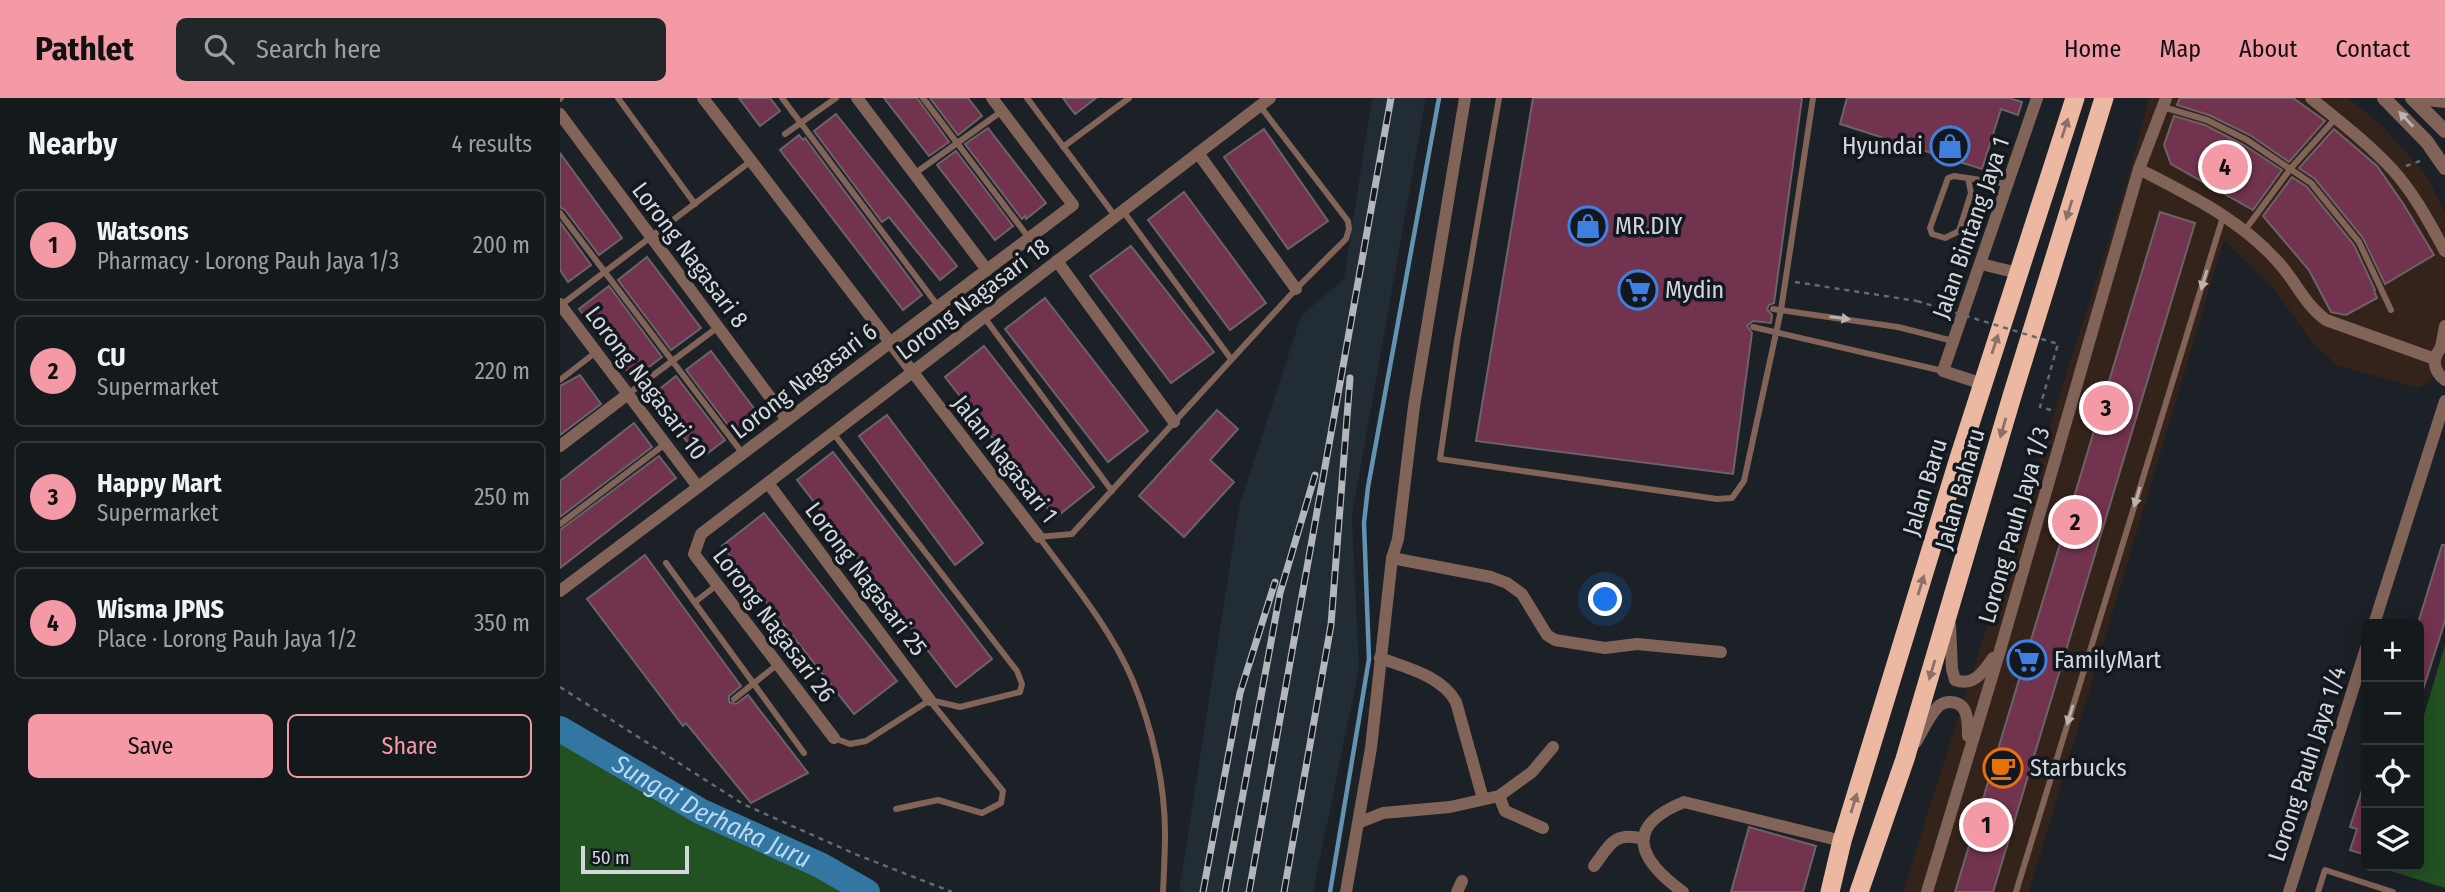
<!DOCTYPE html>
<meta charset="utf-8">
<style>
:root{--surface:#14191c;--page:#212629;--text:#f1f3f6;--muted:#9da0a3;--line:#33383b;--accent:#f49aa6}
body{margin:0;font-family:"Fira Sans Condensed",sans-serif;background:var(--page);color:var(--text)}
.controls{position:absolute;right:21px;bottom:21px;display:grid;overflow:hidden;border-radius:10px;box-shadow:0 4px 18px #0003}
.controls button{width:63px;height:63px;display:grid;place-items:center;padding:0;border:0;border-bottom:2px solid var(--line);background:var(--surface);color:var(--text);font:35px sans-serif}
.scale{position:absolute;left:21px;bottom:18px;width:108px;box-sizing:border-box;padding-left:7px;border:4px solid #d3d7db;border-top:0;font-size:19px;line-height:24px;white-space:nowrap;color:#d3d7db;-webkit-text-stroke:5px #12181d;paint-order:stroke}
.you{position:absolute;left:1046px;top:502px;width:24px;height:24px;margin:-18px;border:5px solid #fff;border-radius:50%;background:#1a73e8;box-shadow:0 0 0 10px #1a73e833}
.badge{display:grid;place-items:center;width:46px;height:46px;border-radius:50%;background:var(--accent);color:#111;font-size:23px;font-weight:700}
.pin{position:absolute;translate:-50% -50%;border:4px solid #fff;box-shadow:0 2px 7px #0006}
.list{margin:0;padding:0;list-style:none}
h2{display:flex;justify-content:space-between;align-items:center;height:91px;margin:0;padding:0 28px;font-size:30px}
h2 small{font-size:23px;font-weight:400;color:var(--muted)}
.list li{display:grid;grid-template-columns:46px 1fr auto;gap:21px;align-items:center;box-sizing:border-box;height:112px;margin:0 14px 14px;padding:0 14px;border:2px solid var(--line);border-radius:10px}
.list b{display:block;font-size:26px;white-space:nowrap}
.list p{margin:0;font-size:23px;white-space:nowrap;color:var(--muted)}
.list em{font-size:23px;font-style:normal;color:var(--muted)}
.actions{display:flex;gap:14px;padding:21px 28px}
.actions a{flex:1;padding:16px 0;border:2px solid var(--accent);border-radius:10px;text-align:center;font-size:24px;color:var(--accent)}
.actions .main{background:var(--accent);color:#111}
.icon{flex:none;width:38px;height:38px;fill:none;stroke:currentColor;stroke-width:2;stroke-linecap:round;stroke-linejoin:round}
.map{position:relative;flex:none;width:1885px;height:794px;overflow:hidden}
header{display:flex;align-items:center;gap:42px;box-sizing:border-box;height:98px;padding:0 35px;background:var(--accent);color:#111}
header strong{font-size:33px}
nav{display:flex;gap:38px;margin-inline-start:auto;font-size:24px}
.search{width:490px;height:63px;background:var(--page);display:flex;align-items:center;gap:18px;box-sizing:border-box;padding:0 24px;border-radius:10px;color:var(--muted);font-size:26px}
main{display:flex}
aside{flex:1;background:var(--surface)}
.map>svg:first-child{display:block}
.commercial{fill:#34231b}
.built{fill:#212c34}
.green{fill:#225122}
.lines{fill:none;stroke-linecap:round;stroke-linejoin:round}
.stream{stroke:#6293b2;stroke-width:4.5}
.river{stroke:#3276a1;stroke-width:26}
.building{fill:#72334f;stroke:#6c6366;stroke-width:2}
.path{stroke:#646a6e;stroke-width:2.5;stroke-dasharray:5 5;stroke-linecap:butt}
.service{stroke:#816357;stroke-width:6}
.minor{stroke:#816357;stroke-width:12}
.tertiary{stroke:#816357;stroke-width:14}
.trunk{stroke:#edb8a2;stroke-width:19}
.rail-casing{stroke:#b2b7bb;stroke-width:7}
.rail{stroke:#12181d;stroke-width:4.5;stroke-dasharray:13;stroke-linecap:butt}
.path-bridge{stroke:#646a6e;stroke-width:2.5;stroke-dasharray:5 5;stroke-linecap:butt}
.oneway{fill:#bab4b3}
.oneway2{fill:#8a7066}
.labels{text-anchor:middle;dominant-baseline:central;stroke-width:7;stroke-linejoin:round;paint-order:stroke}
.poi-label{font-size:24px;fill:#d3d7db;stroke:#12181d;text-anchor:start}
.street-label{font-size:24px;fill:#d3d7db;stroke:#12181d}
.water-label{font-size:26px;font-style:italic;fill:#b7d9f2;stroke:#12181d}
</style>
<header>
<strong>Pathlet</strong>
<div class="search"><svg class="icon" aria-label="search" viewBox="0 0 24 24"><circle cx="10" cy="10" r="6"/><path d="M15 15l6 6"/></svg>Search here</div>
<nav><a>Home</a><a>Map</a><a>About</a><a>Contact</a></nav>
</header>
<main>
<aside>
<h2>Nearby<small>4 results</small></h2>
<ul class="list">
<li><span class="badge">1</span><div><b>Watsons</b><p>Pharmacy · Lorong Pauh Jaya 1/3</p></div><em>200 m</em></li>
<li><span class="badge">2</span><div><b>CU</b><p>Supermarket</p></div><em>220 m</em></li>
<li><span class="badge">3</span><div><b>Happy Mart</b><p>Supermarket</p></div><em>250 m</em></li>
<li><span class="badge">4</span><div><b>Wisma JPNS</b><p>Place · Lorong Pauh Jaya 1/2</p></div><em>350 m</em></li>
</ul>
<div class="actions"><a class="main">Save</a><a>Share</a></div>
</aside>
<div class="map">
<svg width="1885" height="794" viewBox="0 0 1885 794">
<rect width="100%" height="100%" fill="#1b2126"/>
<!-- commercial -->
<polygon class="commercial" points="1589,0 1788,0 1822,28 1867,78 1885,115 1885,271 1859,290 1778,268 1752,244 1713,190 1664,142 1469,794 1343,794 1567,84"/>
<!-- built -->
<polygon class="built" points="812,0 866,0 792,418 799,571 753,794 619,794 679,409 741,218 784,181"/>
<!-- green -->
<g class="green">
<polygon points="1885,547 1885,790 1818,769 1859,768 1859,634"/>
<polygon points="0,638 122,706 256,771 295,794 0,794"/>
</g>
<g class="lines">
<!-- stream -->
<polyline class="stream" points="770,794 809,561 804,425 808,389 879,0"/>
<!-- river -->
<path class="river" id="s1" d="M 0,631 L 140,713 L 260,767 L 307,794"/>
</g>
<!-- building -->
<g class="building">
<polygon points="179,0 210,0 220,13 200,28"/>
<polygon points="324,0 357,0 389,44 369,58"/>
<polygon points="370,0 408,0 422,18 398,37"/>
<polygon points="503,0 536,0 515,16"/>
<polygon points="973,0 1242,0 1214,205 1209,207 1207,211 1212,217 1211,225 1193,223 1187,228 1192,235 1173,376 916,343"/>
<polygon points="1287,0 1449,0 1462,4 1458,17 1441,11 1422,71 1280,26"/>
<polygon points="1620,0 1733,0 1765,23 1729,64 1690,37 1649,17 1617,7"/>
<polygon points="276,16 397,168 380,182 329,119 322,124 254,33"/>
<polygon points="1614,18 1645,27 1684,47 1722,72 1693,112 1611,66 1604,47"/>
<polygon points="428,30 486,105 466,121 465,118 462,121 405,46"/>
<polygon points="704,31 768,123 728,151 664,59"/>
<polygon points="1774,31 1817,68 1844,107 1874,157 1825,186 1803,140 1755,81 1739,70"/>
<polygon points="239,37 243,42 245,40 362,197 343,212 220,52"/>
<polygon points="396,53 453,128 435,142 377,67"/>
<polygon points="0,55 62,140 39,157 5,112 0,109"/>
<polygon points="1732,79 1747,89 1794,147 1815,192 1814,193 1817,200 1786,217 1771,214 1749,172 1703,118"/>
<polygon points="624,94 706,205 670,232 588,122"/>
<polygon points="1600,114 1635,125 1433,794 1395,794"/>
<polygon points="0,124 31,167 8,184 0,172"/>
<polygon points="571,148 654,254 611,285 530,178"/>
<polygon points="87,159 141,230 111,252 58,182"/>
<polygon points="49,188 102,259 73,281 19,211"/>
<polygon points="485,200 588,333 548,364 445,231"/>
<polygon points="424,248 534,389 495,420 385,279"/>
<polygon points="151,253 199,317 175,336 126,272"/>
<polygon points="20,277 41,306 0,337 0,288"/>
<polygon points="116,278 165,342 140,361 92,297"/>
<polygon points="657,312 678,331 650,362 674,384 624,439 579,398"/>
<polygon points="327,317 423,445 395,467 299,338"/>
<polygon points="74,325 92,349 0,419 0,383"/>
<polygon points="273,354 432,561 396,589 237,382"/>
<polygon points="99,358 116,380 0,470 0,432"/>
<polygon points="204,415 337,583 294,616 162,448"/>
<polygon points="1882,447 1885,447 1885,523 1861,598 1859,598 1859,522"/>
<polygon points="85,457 181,588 169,598 169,604 176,606 188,597 248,675 191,705 126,625 123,628 27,501"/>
<polygon points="1804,686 1806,686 1806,757 1790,752 1797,731 1790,729"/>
<polygon points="1189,729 1256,748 1243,794 1171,794"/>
</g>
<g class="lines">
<!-- path -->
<g class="path">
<polyline points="1846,68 1863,62"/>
<polyline points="1235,184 1357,203"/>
<polyline points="1491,312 1480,309 1498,246"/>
<polyline points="0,589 183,706 295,756 392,794"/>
</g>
<!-- service -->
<g class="service">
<polyline points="58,0 135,106"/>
<polyline points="222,0 378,208"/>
<polyline points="363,0 469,140"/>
<polyline points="467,0 555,118"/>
<polyline points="939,0 897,243 880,361 1157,401 1172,400 1184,383 1221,212 1253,0"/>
<polyline points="0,1 1,0"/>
<polyline points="1603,9 1647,22 1687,42 1751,85 1799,144 1831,212"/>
<polyline points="225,36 276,0"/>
<polyline points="503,49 569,0"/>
<polyline points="354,76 442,13"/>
<polyline points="1408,80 1411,95 1399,133 1385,140 1372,136 1370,130 1388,80 1394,78 1448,86"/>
<polyline points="563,113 671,261"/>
<polyline points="0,115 183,356"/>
<polyline points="1685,132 1731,70 1776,20"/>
<polyline points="1,207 191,63"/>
<polyline points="1213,211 1338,229 1393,243"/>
<polyline points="424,219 552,393"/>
<polyline points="1193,229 1383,273"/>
<polyline points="0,282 36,254"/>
<polyline points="68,296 158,229"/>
<polyline points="273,335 457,573 462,586 460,594 400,609 370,602 306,643 290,646 274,640"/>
<polyline points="0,426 105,346"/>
<polyline points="479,439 512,436 736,191 786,141 789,131 788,123 700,8"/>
<path d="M 479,439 C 512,484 551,531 573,583 C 592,630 605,685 605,735 C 605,755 604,774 603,794"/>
<polyline points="106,465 244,655"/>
<polyline points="135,504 157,487"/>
<polyline points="174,601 218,566"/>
<polyline points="336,711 378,702 422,715 441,705 443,693 371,604"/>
<polyline points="1456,794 1663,119"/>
<polyline points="1758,794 1765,772 1833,794"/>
</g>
<!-- minor -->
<g class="minor">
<polyline points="143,0 479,439"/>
<polyline points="297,0 427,172"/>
<path d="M 1751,0 C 1779,23 1807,44 1832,71 C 1854,95 1869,124 1885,153"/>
<polyline points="0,16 227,322"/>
<polyline points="638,55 736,191"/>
<path d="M 1579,71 C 1629,97 1680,121 1718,164 C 1736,183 1744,206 1766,222 L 1875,261"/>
<polyline points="497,163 614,324"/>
<polyline points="1421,166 1458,175"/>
<polyline points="0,206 138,389"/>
<path d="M 1885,246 C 1872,257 1871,271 1885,282"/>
<polyline points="1881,249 1885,228"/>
<polyline points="1423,286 1383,273 1477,0"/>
<polyline points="0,348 68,296"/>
<polyline points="208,385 370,602"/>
<polyline points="832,460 931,479 947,485 962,496 987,537 995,542 1045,550 1077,546 1161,554"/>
<polyline points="0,493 513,107 432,0"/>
<polyline points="1814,526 1885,303"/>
<path d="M 1390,527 L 1392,571 L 1395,582 C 1414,589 1423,574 1433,560"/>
<path d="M 820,560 C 847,570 882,578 896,604 L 923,701"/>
<polyline points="274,640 134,456 141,436 710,0"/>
<path d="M 1356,644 C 1363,633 1370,615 1380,607 C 1383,605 1387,604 1390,604 C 1409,604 1408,625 1408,638"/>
<polyline points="939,698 945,713 983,730"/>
<polyline points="798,725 823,715 890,709 939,698 972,674 993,649"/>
<path d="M 1034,768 C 1050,747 1054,733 1083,741"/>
<polyline points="786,794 811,650 832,460 838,441 854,308 905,0"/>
<polyline points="897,794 902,783"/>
<path d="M 1123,794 C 1079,762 1062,729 1124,704 L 1282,743"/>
<polyline points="1367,794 1441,549 1579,71 1606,0"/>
<polyline points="1729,794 1806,550"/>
</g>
<!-- tertiary -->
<g class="tertiary">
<polyline points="1824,0 1867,44 1885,70"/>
<polyline points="1852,0 1885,33"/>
<polyline points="1858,0 1885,3"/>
</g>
<!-- trunk -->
<g class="trunk">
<polyline points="1270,794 1282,743 1399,360 1515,0"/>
<polyline points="1299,794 1345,661 1452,298 1544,0"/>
</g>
<!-- rail casing -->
<g class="rail-casing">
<g id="rail">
<polyline points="643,794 680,595 715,484"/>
<polyline points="665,794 720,495 755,377"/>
<polyline points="689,794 831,0"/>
<polyline points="724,794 771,527 790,280"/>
</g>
</g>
<!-- rail -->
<use href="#rail" class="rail"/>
<!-- path-bridge -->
<polyline class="path-bridge" points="1357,203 1498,246"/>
</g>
<!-- one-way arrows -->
<defs><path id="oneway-solid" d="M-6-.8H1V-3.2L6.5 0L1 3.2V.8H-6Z" transform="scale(1.75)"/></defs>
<g class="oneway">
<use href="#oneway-solid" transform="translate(1846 21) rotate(-133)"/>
<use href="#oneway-solid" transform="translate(1644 182) rotate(107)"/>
<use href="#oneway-solid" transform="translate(1280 220) rotate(8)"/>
<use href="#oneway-solid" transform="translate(1577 399) rotate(107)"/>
<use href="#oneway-solid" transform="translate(1510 617) rotate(107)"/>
</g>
<g class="oneway2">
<use href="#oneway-solid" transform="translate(1505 30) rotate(-72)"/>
<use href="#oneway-solid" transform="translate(1509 112) rotate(107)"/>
<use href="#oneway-solid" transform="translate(1435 246) rotate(-72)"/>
<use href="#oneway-solid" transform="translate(1443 330) rotate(106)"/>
<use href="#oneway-solid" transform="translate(1361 487) rotate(-73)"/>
<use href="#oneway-solid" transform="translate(1372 572) rotate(107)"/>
<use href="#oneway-solid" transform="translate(1294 705) rotate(-73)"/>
</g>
<!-- icons -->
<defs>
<g id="shop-ring" transform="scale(2.0125)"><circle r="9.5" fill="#12181d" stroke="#3f7fe0" stroke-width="1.5"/><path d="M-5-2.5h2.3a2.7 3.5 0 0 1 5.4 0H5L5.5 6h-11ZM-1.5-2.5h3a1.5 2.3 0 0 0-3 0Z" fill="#3f7fe0"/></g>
<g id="supermarket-ring" transform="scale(2.0125)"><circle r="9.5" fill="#12181d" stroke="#3f7fe0" stroke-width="1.5"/><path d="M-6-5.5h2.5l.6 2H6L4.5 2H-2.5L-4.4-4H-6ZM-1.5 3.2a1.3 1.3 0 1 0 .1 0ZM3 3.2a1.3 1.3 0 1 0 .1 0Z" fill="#3f7fe0"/></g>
<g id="cafe-ring" transform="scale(2.0125)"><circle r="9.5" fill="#12181d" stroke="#e8710a" stroke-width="1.5"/><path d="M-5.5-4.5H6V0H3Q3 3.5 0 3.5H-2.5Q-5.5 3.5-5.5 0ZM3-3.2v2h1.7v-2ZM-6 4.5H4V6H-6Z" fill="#e8710a"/></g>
</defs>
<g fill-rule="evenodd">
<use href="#shop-ring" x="1390" y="48"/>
<use href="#shop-ring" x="1028" y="128"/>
<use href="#supermarket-ring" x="1078" y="192"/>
<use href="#supermarket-ring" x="1467" y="562"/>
<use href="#cafe-ring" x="1443" y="670"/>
</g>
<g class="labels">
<!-- poi labels -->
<g class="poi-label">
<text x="1363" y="48" text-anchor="end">Hyundai</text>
<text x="1055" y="128">MR.DIY</text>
<text x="1105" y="192">Mydin</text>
<text x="1494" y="562">FamilyMart</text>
<text x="1470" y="670">Starbucks</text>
</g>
<!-- street labels -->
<g class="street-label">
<text transform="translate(1411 130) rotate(-71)">Jalan Bintang Jaya 1</text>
<text transform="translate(130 157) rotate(53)">Lorong Nagasari 8</text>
<text transform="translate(413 201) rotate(-37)">Lorong Nagasari 18</text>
<text transform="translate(244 283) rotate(-37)">Lorong Nagasari 6</text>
<text transform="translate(86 285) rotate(53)">Lorong Nagasari 10</text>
<text transform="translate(445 361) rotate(52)">Jalan Nagasari 1</text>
<text transform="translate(1365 389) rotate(-73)">Jalan Baru</text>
<text transform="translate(1400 391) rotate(-74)">Jalan Baharu</text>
<text transform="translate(1454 427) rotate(-74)">Lorong Pauh Jaya 1/3</text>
<text transform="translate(306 481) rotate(53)">Lorong Nagasari 25</text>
<text transform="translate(214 527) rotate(53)">Lorong Nagasari 26</text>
<text transform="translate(1747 666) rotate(-72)">Lorong Pauh Jaya 1/4</text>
</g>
<!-- water labels -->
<g class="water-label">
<text stroke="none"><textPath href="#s1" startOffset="173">Sungai Derhaka Juru</textPath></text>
</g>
</g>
</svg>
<div class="controls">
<button>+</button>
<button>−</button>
<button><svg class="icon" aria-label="locate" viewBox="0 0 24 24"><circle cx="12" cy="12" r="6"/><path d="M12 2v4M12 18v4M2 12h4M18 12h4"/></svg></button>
<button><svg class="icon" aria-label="layers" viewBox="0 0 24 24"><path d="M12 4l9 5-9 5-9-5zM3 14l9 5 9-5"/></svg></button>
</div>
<div class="scale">50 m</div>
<div class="you"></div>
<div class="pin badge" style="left:1426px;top:727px">1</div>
<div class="pin badge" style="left:1515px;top:424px">2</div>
<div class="pin badge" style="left:1546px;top:310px">3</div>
<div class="pin badge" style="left:1665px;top:69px">4</div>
</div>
</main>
